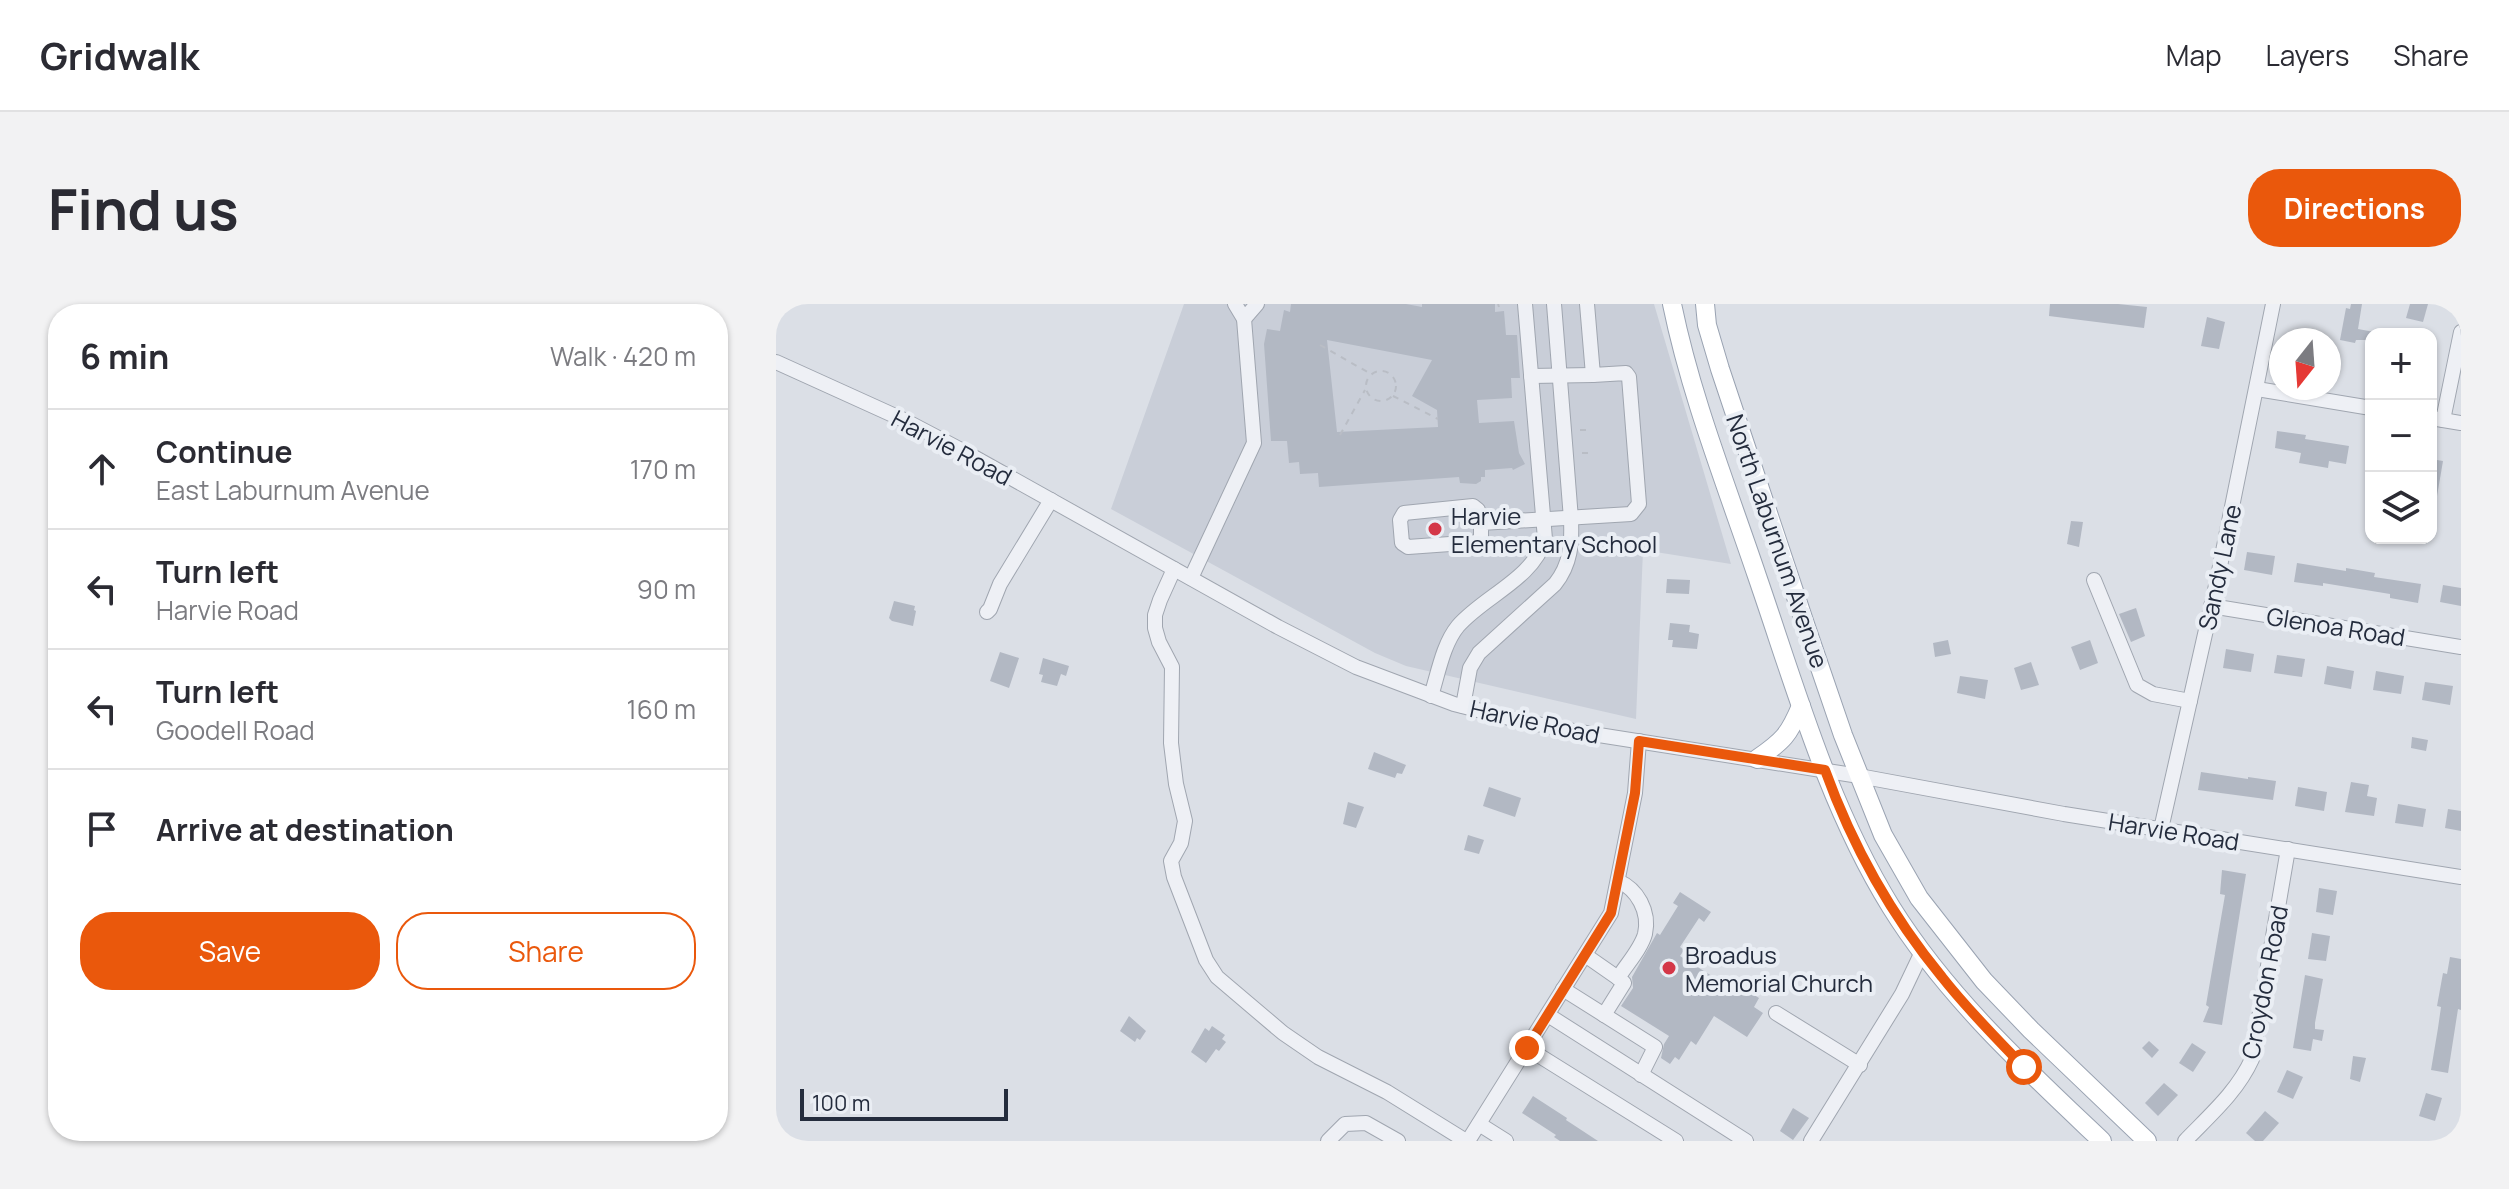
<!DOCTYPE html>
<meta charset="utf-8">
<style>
:root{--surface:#fff;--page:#f2f2f3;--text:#2b2b33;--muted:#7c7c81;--line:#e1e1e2;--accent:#ea580c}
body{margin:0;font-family:Manrope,sans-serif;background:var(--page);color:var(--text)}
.controls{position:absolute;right:24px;top:24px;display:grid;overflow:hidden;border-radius:16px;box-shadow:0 2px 6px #0004}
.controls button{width:72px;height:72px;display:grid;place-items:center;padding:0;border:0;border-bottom:2px solid var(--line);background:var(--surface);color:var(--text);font:40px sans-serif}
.compass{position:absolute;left:1493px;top:24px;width:72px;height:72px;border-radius:50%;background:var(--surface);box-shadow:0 2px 6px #0004;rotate:197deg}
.scale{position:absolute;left:24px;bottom:20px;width:208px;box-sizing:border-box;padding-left:8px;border:4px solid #242c3d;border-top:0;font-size:22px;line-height:28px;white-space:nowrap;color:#242c3d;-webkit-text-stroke:6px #eaeef4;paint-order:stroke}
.stop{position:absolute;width:24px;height:24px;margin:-18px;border:6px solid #ea580c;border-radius:50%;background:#fff}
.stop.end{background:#ea580c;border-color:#fff;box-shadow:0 2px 8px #0008}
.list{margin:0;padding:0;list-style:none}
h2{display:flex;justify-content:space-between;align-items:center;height:104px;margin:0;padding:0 32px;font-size:34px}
h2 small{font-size:26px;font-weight:400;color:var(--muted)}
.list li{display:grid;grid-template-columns:52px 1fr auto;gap:24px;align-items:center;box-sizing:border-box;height:120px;padding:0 32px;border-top:2px solid var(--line)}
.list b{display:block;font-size:30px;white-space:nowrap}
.list p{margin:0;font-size:26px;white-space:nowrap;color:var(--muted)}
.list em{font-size:26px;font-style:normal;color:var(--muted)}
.actions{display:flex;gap:16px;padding:24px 32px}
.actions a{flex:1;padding:18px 0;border:2px solid var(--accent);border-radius:32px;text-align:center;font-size:28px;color:var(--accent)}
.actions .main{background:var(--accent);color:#fff}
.icon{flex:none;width:44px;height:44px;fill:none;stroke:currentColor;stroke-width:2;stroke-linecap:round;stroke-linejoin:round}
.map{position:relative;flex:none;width:1685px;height:837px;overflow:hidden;border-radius:32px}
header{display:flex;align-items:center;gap:48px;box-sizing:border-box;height:112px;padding:0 40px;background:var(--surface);border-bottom:2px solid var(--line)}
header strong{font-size:38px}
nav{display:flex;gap:44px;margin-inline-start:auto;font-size:28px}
.intro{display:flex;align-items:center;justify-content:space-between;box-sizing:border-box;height:192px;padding:0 48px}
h1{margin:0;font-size:56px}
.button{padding:20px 36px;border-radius:32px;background:var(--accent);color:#fff;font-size:28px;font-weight:700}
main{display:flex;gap:48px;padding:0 48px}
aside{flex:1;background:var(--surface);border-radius:32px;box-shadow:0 2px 6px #0004}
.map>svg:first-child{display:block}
.built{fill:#c9ced8}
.building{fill:#b2b8c3;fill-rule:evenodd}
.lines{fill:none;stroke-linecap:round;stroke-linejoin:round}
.minor-casing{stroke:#a0a6b0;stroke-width:16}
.major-casing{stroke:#9aa3b2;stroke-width:20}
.path{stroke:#b9bdc5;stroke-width:2;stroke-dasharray:6 6;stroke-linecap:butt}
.minor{stroke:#eef0f5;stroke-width:14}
.major{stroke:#fff;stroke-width:18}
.route{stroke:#ea580c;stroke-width:10}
.poi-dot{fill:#d43748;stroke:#eaeef4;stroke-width:3}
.labels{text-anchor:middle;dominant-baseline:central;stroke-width:8;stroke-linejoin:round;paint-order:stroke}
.street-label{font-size:24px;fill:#242c3d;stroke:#eaeef4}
.poi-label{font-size:24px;fill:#242c3d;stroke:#eaeef4;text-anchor:start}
</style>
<header>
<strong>Gridwalk</strong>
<nav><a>Map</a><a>Layers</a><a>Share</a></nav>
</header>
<div class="intro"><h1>Find us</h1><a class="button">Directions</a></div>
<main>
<aside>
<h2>6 min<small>Walk · 420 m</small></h2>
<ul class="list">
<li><svg class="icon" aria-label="ahead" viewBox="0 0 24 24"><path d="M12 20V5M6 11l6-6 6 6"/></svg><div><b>Continue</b><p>East Laburnum Avenue</p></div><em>170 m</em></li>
<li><svg class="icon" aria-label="left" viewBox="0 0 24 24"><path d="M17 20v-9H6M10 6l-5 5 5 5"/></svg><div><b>Turn left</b><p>Harvie Road</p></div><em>90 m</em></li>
<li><svg class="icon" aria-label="left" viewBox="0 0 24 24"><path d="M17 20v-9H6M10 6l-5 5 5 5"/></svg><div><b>Turn left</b><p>Goodell Road</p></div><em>160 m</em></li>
<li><svg class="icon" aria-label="arrive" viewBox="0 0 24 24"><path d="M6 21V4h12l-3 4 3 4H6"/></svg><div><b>Arrive at destination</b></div></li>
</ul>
<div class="actions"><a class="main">Save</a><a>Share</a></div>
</aside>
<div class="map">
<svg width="1685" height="837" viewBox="0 0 1685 837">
<rect width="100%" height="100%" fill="#dbdfe6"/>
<!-- built -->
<polygon class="built" points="408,0 878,0 955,260 867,246 860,415 630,362 599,349 335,205"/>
<!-- building -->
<g class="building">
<path d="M 515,0 L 630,0 L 646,3 L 646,0 L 719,0 L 719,8 L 728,7 L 730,31 L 741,31 L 744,74 L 735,74 L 736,94 L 701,96 L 703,119 L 738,117 L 743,149 L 749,160 L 737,166 L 736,164 L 709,166 L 709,173 L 705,173 L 705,177 L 700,180 L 684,179 L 683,173 L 543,183 L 542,169 L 524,170 L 523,158 L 513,159 L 511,137 L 495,137 L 488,40 L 491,25 L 504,27 L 508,6 L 514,8 ZM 551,36 L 656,56 L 636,92 L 661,106 L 662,123 L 561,128 Z"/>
<polygon points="1274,0 1342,0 1371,3 1368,24 1273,12"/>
<polygon points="1575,0 1586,0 1582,25 1609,30 1595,30 1595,36 1580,36 1579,39 1564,36 1570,4 1574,5"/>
<polygon points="1634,0 1652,0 1647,18 1630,14"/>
<polygon points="1431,13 1449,18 1443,45 1425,42"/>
<polygon points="1501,127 1530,131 1529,135 1573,142 1570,160 1553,157 1552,164 1523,159 1525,149 1499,144"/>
<polygon points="1655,155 1667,157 1661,192 1655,191"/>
<polygon points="1295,217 1307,218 1303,243 1291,240"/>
<polygon points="1471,248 1499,252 1496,271 1468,266"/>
<polygon points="1521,259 1570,267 1570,264 1599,269 1598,273 1645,280 1642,299 1614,294 1614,290 1547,279 1547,282 1518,278"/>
<polygon points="891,275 914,276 913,290 890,289"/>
<polygon points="1667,281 1685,284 1685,302 1664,298"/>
<polygon points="118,297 139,302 138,306 140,307 137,322 116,317 113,314"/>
<polygon points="1360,304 1369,332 1355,338 1343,310"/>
<polygon points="894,319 914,321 913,328 923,330 921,345 896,343 897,336 892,336"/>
<polygon points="1172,336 1175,350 1159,353 1157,339"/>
<polygon points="1314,336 1322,359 1304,366 1295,343"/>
<polygon points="1450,345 1478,350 1475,368 1447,364"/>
<polygon points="224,348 243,354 233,384 214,377"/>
<polygon points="1501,351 1529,355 1526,373 1498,369"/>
<polygon points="267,354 293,362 290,372 285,370 281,382 265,378 267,371 263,370"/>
<polygon points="1255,358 1263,381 1245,386 1238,364"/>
<polygon points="1551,362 1578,367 1575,385 1548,380"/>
<polygon points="1600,367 1628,372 1625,390 1597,386"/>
<polygon points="1184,372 1212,376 1209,395 1181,389"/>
<polygon points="1649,378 1677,382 1674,401 1646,396"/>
<polygon points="1636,433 1652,436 1650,447 1635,444"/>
<polygon points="598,448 630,461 626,470 621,469 619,474 592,465"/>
<polygon points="1425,468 1472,475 1472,473 1500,477 1497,496 1422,486"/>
<polygon points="1575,478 1593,481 1591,492 1601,494 1598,512 1569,508"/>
<polygon points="713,483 745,494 739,513 707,502"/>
<polygon points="1522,483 1551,488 1548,507 1519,502"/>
<polygon points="572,498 588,503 580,524 567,520"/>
<polygon points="1622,500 1650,505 1647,523 1619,519"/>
<polygon points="1672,505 1685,507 1685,527 1669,524"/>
<polygon points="692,531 708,536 703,550 688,546"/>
<polygon points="1446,566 1470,570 1446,721 1427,718 1433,703 1430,701 1449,591 1444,590"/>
<polygon points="1543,584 1561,587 1557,611 1540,608"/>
<polygon points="904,588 935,608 928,618 923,614 904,643 908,646 904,652 947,679 951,674 983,694 978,703 987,709 971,733 938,712 920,741 915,737 903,756 899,753 894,760 885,754 888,740 893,732 845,702 857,684 856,673 881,629 884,631 902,602 897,599"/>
<polygon points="1536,629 1554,632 1550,657 1532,655"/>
<polygon points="1674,653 1685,655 1685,706 1682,705 1672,769 1655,766 1662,724 1665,703 1661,702 1667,669 1671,670"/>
<polygon points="1529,671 1547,675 1539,719 1539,725 1548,726 1546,737 1537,735 1535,747 1517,744"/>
<polygon points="353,712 370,727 364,736 361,734 359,738 344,727"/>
<polygon points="436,722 449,731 446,735 450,738 443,747 440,745 430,759 415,748 429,724 433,727"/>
<polygon points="1373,737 1383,746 1376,754 1366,744"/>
<polygon points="1416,739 1430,748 1417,768 1403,759"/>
<polygon points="1577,752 1590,754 1584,778 1574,775"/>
<polygon points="1511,766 1527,773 1517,795 1501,788"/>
<polygon points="1388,779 1402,791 1382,812 1369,799"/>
<polygon points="1650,789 1666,794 1659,817 1643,812"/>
<polygon points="757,792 791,814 790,816 822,837 784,837 778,833 780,831 746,809"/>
<polygon points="1017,804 1033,814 1017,836 1004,827"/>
<polygon points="1489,807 1503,819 1487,837 1479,837 1470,829"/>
</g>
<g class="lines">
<!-- minor casing -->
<g class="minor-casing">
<g id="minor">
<polyline points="468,15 481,0"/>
<polyline points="0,58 128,116 187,147 502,323 580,363 678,400 741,416 791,426 1083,472 1288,510 1685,573"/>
<polyline points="755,72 817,71"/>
<polyline points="1481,85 1595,104"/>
<polyline points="1655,114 1685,119"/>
<polyline points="1667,116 1685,28"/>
<polyline points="705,219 702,206 697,202 628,209 624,216 626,239 632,243 702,238 705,232 705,219 855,210 863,200 853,73 850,69 817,71 811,0"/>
<polyline points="398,265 384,296 379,311 379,324 383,338 396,363 395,439 400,480 409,517 405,539 395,557 398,573 430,656 441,673 507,729 542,753 611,788 690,837"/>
<polyline points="415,274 478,139 468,15 459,0"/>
<polyline points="1318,276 1361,381 1377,390 1414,397"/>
<polyline points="1435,302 1685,343"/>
<polyline points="211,308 214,305 224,280 275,196"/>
<path d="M 655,392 C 662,370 667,340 682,322 C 708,292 757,275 769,235 L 749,0"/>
<path d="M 687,402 L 694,364 L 703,349 L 779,280 C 795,260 796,239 795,215 L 778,0"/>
<polyline points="1385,525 1441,277 1497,0"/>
<path d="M 809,651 L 842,674 C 850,661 865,645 869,630 C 874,607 861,585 842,577"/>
<polyline points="787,685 879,743 865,771"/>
<polyline points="1000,709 1084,761"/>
<polyline points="772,711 970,837"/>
<polyline points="828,711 848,679 842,674"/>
<polyline points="751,744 900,837"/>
<polyline points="703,820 730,837"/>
<polyline points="552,837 569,820 590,819 622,837"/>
<polyline points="692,837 835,609 859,489 863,437"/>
<polyline points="1035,837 1126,690 1146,648"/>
<path d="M 1409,837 C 1434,811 1461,788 1476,755 L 1512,545"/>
</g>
</g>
<!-- major casing -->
<g class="major-casing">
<g id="major">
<path d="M 896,0 C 915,93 951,183 981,272 C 1020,385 1052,501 1115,603 C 1171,693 1250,765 1326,837"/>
<polyline points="929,0 931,21 944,65 1029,320 1067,431 1107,531 1143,594 1208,677 1255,726 1371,837"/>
<path d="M 981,455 C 1007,437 1013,431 1025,402"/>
</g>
</g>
<!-- path -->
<g class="path">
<polyline points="722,0 723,3"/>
<polyline points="544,41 595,70"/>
<circle cx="605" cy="82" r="15"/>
<polyline points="617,92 662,115"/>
<polyline points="804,126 811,126"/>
<polyline points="564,131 589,86"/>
<polyline points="806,149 813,149"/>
</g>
<!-- minor -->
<use href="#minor" class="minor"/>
<!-- major -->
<use href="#major" class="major"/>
</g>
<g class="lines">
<!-- route -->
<path class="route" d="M 751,744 L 835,609 L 859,489 L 863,437 L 1049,466 C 1076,541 1115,611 1166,673 C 1191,705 1220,734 1248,763"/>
</g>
<!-- markers -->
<g class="poi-dot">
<circle cx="659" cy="225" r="8"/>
<circle cx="893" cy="664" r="8"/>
</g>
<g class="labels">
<!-- street labels -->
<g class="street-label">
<text transform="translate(176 143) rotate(28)">Harvie Road</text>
<text transform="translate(1002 237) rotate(71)">North Laburnum Avenue</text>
<text transform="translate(1443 263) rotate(-78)">Sandy Lane</text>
<text transform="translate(1560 322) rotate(9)">Glenoa Road</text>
<text transform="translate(759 417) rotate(12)">Harvie Road</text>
<text transform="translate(1398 527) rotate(9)">Harvie Road</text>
<text transform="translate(1488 678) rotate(-79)">Croydon Road</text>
</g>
<!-- poi labels -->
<g class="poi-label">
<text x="675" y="211">Harvie<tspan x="675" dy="28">Elementary School</tspan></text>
<text x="909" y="650">Broadus<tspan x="909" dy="28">Memorial Church</tspan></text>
</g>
</g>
</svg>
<div class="controls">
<button>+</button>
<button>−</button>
<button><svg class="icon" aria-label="layers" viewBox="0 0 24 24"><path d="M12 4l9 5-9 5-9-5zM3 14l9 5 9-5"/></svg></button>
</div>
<svg class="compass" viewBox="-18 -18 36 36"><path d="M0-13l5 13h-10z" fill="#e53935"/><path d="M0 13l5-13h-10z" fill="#7c7c81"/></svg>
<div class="scale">100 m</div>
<div class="stop" style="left:1248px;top:763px"></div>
<div class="stop end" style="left:751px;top:744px"></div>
</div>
</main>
